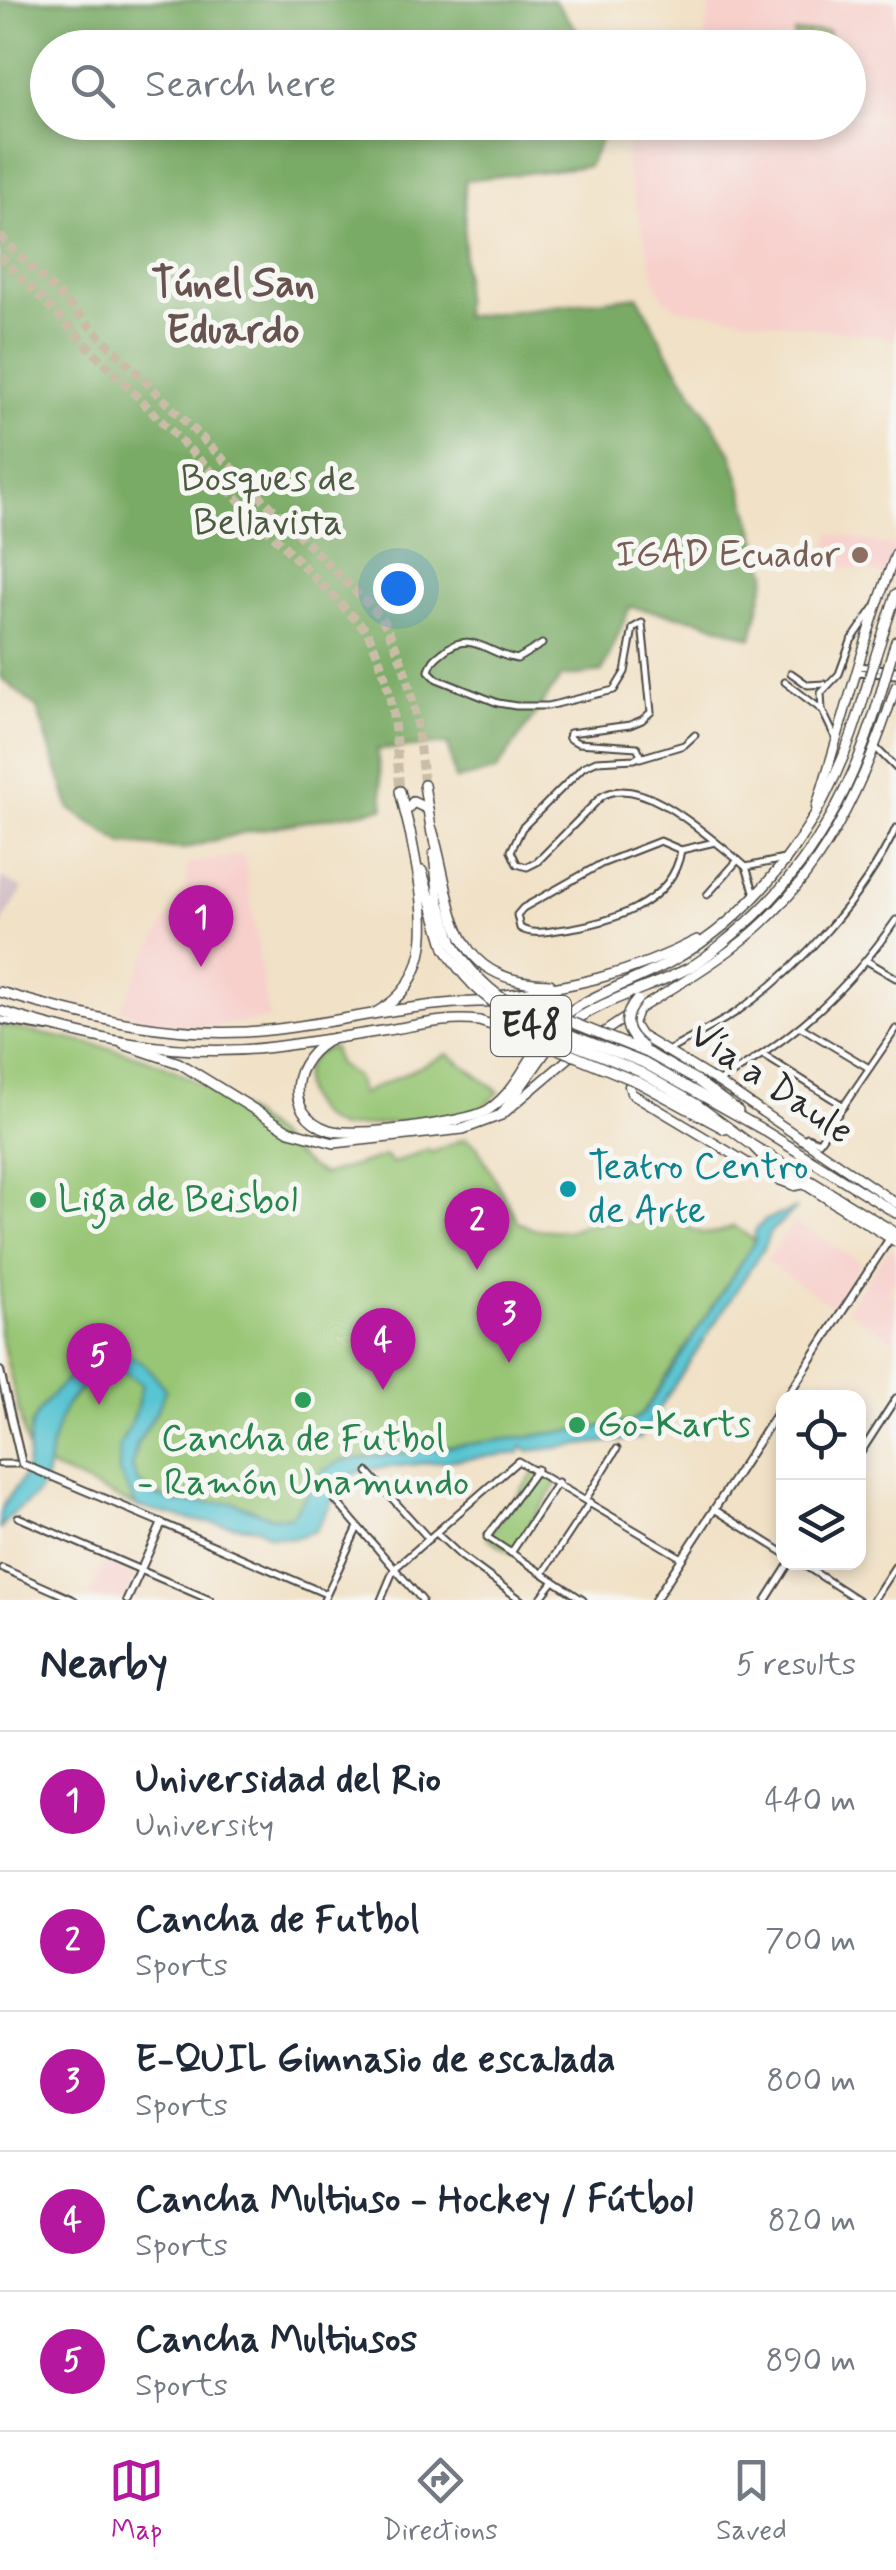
<!DOCTYPE html>
<meta charset="utf-8">
<style>
:root{--surface:#fff;--page:#f6f6f7;--text:#1f2937;--muted:#747a83;--line:#e0e1e3;--accent:#b5179e}
body{margin:0;font-family:Mynerve,sans-serif;background:var(--page);color:var(--text)}
.controls{position:absolute;right:30px;bottom:30px;display:grid;overflow:hidden;border-radius:20px;box-shadow:0 5px 15px #0003}
.controls button{width:90px;height:90px;display:grid;place-items:center;padding:0;border:0;border-bottom:2px solid var(--line);background:var(--surface);color:var(--text);font:50px sans-serif}
.you{position:absolute;left:398px;top:588px;width:35px;height:35px;margin:-25px;border:8px solid #fff;border-radius:50%;background:#1a73e8;box-shadow:0 0 0 15px #1a73e833}
.badge{display:grid;place-items:center;width:65px;height:65px;border-radius:50%;background:var(--accent);color:#fff;font-size:32px;font-weight:700}
.pin{position:absolute;translate:-50% -82px;filter:drop-shadow(0 2px 5px #0008)}
.pin::after{content:'';position:absolute;top:52px;width:35px;height:30px;background:inherit;clip-path:polygon(0 0,100% 0,50% 100%)}
.list{margin:0;padding:0;list-style:none}
h2{display:flex;justify-content:space-between;align-items:center;height:130px;margin:0;padding:0 40px;font-size:42px}
h2 small{font-size:32px;font-weight:400;color:var(--muted)}
.list li{display:grid;grid-template-columns:65px 1fr auto;gap:30px;align-items:center;box-sizing:border-box;height:140px;padding:0 40px;border-top:2px solid var(--line)}
.list b{display:block;font-size:38px;white-space:nowrap}
.list p{margin:0;font-size:32px;white-space:nowrap;color:var(--muted)}
.list em{font-size:32px;font-style:normal;color:var(--muted)}
.icon{flex:none;width:55px;height:55px;fill:none;stroke:currentColor;stroke-width:2;stroke-linecap:round;stroke-linejoin:round}
.map{position:relative;flex:none;width:896px;height:1600px;overflow:hidden}
.search{position:absolute;background:var(--surface);box-shadow:0 5px 15px #0003;left:30px;right:30px;top:30px;height:110px;display:flex;align-items:center;gap:25px;box-sizing:border-box;padding:0 35px;border-radius:55px;color:var(--muted);font-size:38px}
.sheet{height:830px;background:var(--surface)}
nav{display:flex;justify-content:space-around;align-items:center;box-sizing:border-box;height:140px;border-top:2px solid var(--line);background:var(--surface);font-size:28px;color:var(--muted)}
nav a{display:grid;justify-items:center;gap:5px}
nav .on{color:var(--accent)}
.map>svg:first-child{display:block}
.built{fill:#f7d0cc}
.industrial{fill:#d2bec3}
.green{fill:#98c675;stroke:#627850;stroke-width:2.5}
.forest{fill:#7aab66;stroke:#526b48;stroke-width:2.5}
.water{fill:#59c5d2;stroke:#42787e;stroke-width:2.5}
.lines{fill:none;stroke-linecap:round;stroke-linejoin:round}
.primary-tunnel{stroke:#c9bda7;stroke-width:9;stroke-dasharray:9 4.5;stroke-linecap:butt}
.minor-casing{stroke:#494642;stroke-width:9}
.tertiary-casing{stroke:#494642;stroke-width:10}
.secondary-casing{stroke:#494642;stroke-width:11}
.primary-casing{stroke:#494642;stroke-width:12}
.minor{stroke:#fff;stroke-width:5}
.tertiary{stroke:#fff;stroke-width:6}
.secondary{stroke:#fff;stroke-width:8}
.primary{stroke:#fff;stroke-width:9}
.primary-bridge-casing{stroke:#494642;stroke-width:12;stroke-linecap:butt}
.primary-bridge{stroke:#fff;stroke-width:9}
.education-dot{fill:#8d6e63;stroke:#f6f6f2;stroke-width:4}
.culture-dot{fill:#0f9aa8;stroke:#f6f6f2;stroke-width:4}
.leisure-dot{fill:#2e9e5b;stroke:#f6f6f2;stroke-width:4}
.labels{text-anchor:middle;dominant-baseline:central;stroke-width:10;stroke-linejoin:round;paint-order:stroke}
.shield{fill:#f6f6f2;stroke:#686867;stroke-width:2.5}
.shield-label{font-size:35px;font-weight:bold;fill:#2b2b2b}
.park-label{font-size:38px;fill:#4c5a41;stroke:#f6f6f2}
.education-label{font-size:38px;fill:#785e54;stroke:#f6f6f2;text-anchor:end}
.street-label{font-size:38px;fill:#2b2b2b;stroke:#f6f6f2}
.culture-label{font-size:38px;fill:#0d838f;stroke:#f6f6f2;text-anchor:start}
.leisure-label{font-size:38px;fill:#27864d;stroke:#f6f6f2;text-anchor:start}
.neighbourhood-label{font-size:40px;font-weight:bold;fill:#66524e;stroke:#f6f6f2}
</style>
<div class="map">
<svg width="896" height="1600" viewBox="0 0 896 1600">
<rect width="100%" height="100%" fill="#f6f6f2"/>
<filter id="ink" filterUnits="userSpaceOnUse"><feTurbulence type="fractalNoise" baseFrequency=".01" numOctaves="2"/><feDisplacementMap in="SourceGraphic" scale="20" xChannelSelector="R" yChannelSelector="G"/><feConvolveMatrix kernelMatrix="1 2 1 2 8 2 1 2 1" color-interpolation-filters="sRGB"/></filter>
<filter id="wash" filterUnits="userSpaceOnUse"><feTurbulence type="fractalNoise" baseFrequency=".0048" numOctaves="4" result="noise"/><feDisplacementMap in="SourceGraphic" scale="40" xChannelSelector="R" yChannelSelector="G"/><feGaussianBlur stdDeviation="2.25" result="paint"/><feColorMatrix in="noise" values="0 0 0 0 0 0 0 0 0 0 0 0 0 0 0 0 0 1.4 0 .05"/><feComposite in="paint" operator="in"/></filter>
<g filter="url(#wash)">
<rect width="100%" height="100%" fill="#f1e1c6"/>
<!-- built -->
<g class="built">
<polygon points="712,0 896,0 896,120 849,112 848,48 702,48"/>
<polygon points="849,116 896,123 896,339 680,309 663,298 656,282 625,165 628,143 639,123 848,122"/>
<polygon points="831,533 896,547 888,575 824,563"/>
<polygon points="244,854 269,1019 214,1026 159,1023 119,1010 164,924 186,890 187,864"/>
<polygon points="794,1222 861,1262 833,1307 766,1261"/>
<polygon points="889,1248 896,1253 896,1280 888,1292 896,1298 896,1342 847,1309"/>
<polygon points="104,1562 134,1575 124,1600 88,1599"/>
</g>
<!-- industrial -->
<polygon class="industrial" points="0,877 23,889 0,927"/>
<!-- green -->
<g class="green">
<polygon points="828,31 831,47 795,47 794,33"/>
<path d="M 0,1025 C 63,1040 137,1047 193,1080 C 216,1094 243,1109 264,1126 C 284,1144 298,1162 323,1175 L 386,1156 L 391,1164 L 428,1149 L 431,1153 L 465,1138 L 477,1146 L 518,1222 L 533,1229 L 567,1231 L 586,1224 L 637,1221 L 667,1214 C 694,1231 703,1241 734,1226 L 755,1241 L 642,1414 L 630,1423 L 341,1461 L 323,1471 L 291,1517 L 271,1517 L 235,1503 L 178,1503 L 155,1495 L 137,1481 L 131,1466 L 137,1444 L 160,1405 L 165,1389 L 140,1361 L 69,1380 L 31,1424 L 29,1454 L 0,1333 Z"/>
<path d="M 333,1047 L 337,1063 L 356,1077 L 361,1094 L 448,1054 L 499,1092 L 482,1109 L 461,1116 L 340,1128 C 301,1115 285,1060 333,1047 Z"/>
<polygon points="119,1369 142,1384 135,1414 119,1447 120,1473 137,1507 48,1466 56,1418 92,1376"/>
<polygon points="537,1469 558,1482 511,1553 487,1537"/>
</g>
<!-- forest -->
<polygon class="forest" points="0,0 554,0 590,47 48,48 48,122 609,123 588,166 465,180 463,317 638,296 669,355 732,454 767,573 752,638 700,620 630,607 602,672 561,677 496,771 455,780 448,744 377,750 384,808 245,832 183,849 123,844 70,809 37,708 0,677"/>
<!-- water -->
<path class="water" d="M 797,1208 L 770,1232 L 763,1249 L 640,1438 L 529,1451 L 523,1446 L 519,1453 L 362,1470 L 344,1480 L 315,1531 L 294,1538 L 270,1536 L 258,1528 L 201,1522 L 137,1507 L 119,1473 L 119,1447 L 135,1414 L 142,1384 L 119,1369 C 73,1382 58,1410 50,1454 C 48,1463 48,1477 43,1485 C 33,1505 9,1510 0,1530 C 0,1494 10,1502 24,1475 C 32,1459 25,1437 33,1422 C 48,1391 102,1340 138,1360 C 149,1366 157,1380 165,1389 L 160,1405 L 137,1444 L 132,1466 L 137,1481 L 155,1495 L 178,1503 L 235,1503 L 271,1517 L 291,1517 L 323,1471 L 341,1461 L 630,1423 L 642,1414 L 653,1399 L 755,1241 L 755,1231 L 764,1221 Z"/>
</g>
<g filter="url(#ink)">
<g class="lines">
<!-- primary-tunnel -->
<g class="primary-tunnel">
<path d="M 0,236 L 381,617 C 415,678 416,719 424,785"/>
<path d="M 0,256 L 366,630 C 395,683 395,733 400,791"/>
</g>
<!-- minor casing -->
<g class="minor-casing">
<g id="minor">
<path d="M 542,644 L 517,659 C 489,655 470,628 443,652 C 435,658 431,662 429,671 L 437,679 L 498,703 L 516,706 L 548,706 L 614,690 L 625,672 L 633,628 L 642,623 L 651,712 L 642,720 L 630,725 L 570,733 L 569,738"/>
<polyline points="859,666 896,670"/>
<polyline points="857,672 896,675"/>
<polyline points="791,673 808,685 824,684"/>
<polyline points="785,682 822,710 836,739"/>
<polyline points="822,710 821,693 839,674 851,641 874,608"/>
<path d="M 569,738 L 578,743 L 637,747 L 641,755 L 635,759 L 596,761 L 583,767 L 522,828 L 511,851 L 517,864 L 527,867 L 537,862 L 601,797 C 640,771 708,837 738,860 L 746,867 L 755,894"/>
<polyline points="876,748 896,768"/>
<polyline points="640,758 684,745 695,735"/>
<path d="M 660,841 L 681,850 C 673,906 605,924 558,930 C 544,932 532,935 520,928 L 517,915 L 523,908 L 601,864 Z"/>
<polyline points="681,850 715,842"/>
<polyline points="746,867 784,859"/>
<polyline points="707,895 738,860"/>
<polyline points="867,961 896,978"/>
<polyline points="801,1027 869,1068"/>
<path d="M 668,1051 C 690,1038 713,1027 735,1013 C 798,970 864,897 896,828"/>
<polyline points="763,1055 844,1106"/>
<path d="M 719,1081 C 795,1038 847,991 896,920"/>
<polyline points="802,1141 807,1137 819,1142 896,1029"/>
<polyline points="858,1457 896,1398"/>
<polyline points="0,1464 15,1464"/>
<polyline points="537,1469 487,1537 583,1600"/>
<polyline points="368,1472 429,1539"/>
<polyline points="586,1499 617,1449"/>
<polyline points="335,1500 422,1600"/>
<polyline points="714,1509 784,1553"/>
<polyline points="18,1517 210,1600"/>
<polyline points="162,1523 326,1594"/>
<polyline points="436,1533 461,1556 521,1600"/>
<polyline points="511,1553 558,1482"/>
<polyline points="799,1562 858,1600"/>
<polyline points="2,1568 74,1600"/>
<polyline points="543,1573 590,1502"/>
<polyline points="324,1600 358,1527"/>
<polyline points="381,1600 394,1569 518,1461 682,1558"/>
<polyline points="539,1600 554,1581"/>
<polyline points="766,1600 790,1562"/>
<polyline points="873,1600 896,1565"/>
</g>
</g>
<!-- tertiary casing -->
<g class="tertiary-casing">
<g id="tertiary">
<polyline points="0,1020 48,1028"/>
<polyline points="0,1371 22,1464 162,1523 127,1600"/>
<polyline points="786,1398 890,1238"/>
<polyline points="655,1600 784,1402"/>
</g>
</g>
<!-- secondary casing -->
<g class="secondary-casing">
<g id="secondary">
<path d="M 816,807 C 843,723 864,636 896,553"/>
<polyline points="638,1010 633,1024 640,1035 718,1082 896,1203"/>
<path d="M 586,1045 C 633,1009 686,984 733,948 C 820,883 864,787 896,686"/>
<polyline points="633,1077 629,1086 631,1093 771,1177 795,1186 805,1184"/>
<polyline points="502,1115 575,1053"/>
<polyline points="754,1148 767,1161 896,1242"/>
</g>
</g>
<!-- primary casing -->
<g class="primary-casing">
<g id="primary">
<polyline points="876,655 896,594"/>
<polyline points="891,657 896,641"/>
<polyline points="424,785 432,834"/>
<polyline points="400,791 410,832"/>
<polyline points="405,812 413,802 428,809"/>
<path d="M 432,829 C 455,906 445,982 550,984"/>
<polyline points="434,854 439,901 453,944"/>
<polyline points="422,871 445,948"/>
<path d="M 0,992 C 87,1018 178,1040 269,1030 C 352,1021 444,994 526,1004"/>
<path d="M 497,996 C 571,987 630,975 697,940"/>
<path d="M 0,1011 C 87,1039 181,1059 273,1047 C 311,1042 350,1036 388,1030 C 419,1025 447,1017 479,1021"/>
<path d="M 375,1013 C 446,976 421,894 410,831"/>
<path d="M 556,1022 C 589,994 635,982 672,961 C 773,905 835,801 865,693"/>
<path d="M 567,1026 C 602,1000 646,989 685,970 C 703,961 719,946 734,934 C 810,871 853,789 880,696"/>
<path d="M 334,1038 C 291,1057 281,1114 329,1130 C 351,1138 467,1123 488,1110 C 513,1094 527,1063 544,1038"/>
<polyline points="123,1044 179,1063 289,1131 334,1143 463,1129 501,1115 553,1041"/>
<polyline points="648,1053 696,1080 738,1111"/>
<polyline points="644,1063 760,1128 896,1213"/>
<polyline points="640,1072 696,1104 752,1145 896,1233"/>
<polyline points="638,1082 725,1129"/>
</g>
</g>
<!-- minor -->
<use href="#minor" class="minor"/>
<!-- tertiary -->
<use href="#tertiary" class="tertiary"/>
<!-- secondary -->
<use href="#secondary" class="secondary"/>
<!-- primary -->
<use href="#primary" class="primary"/>
<!-- primary-bridge casing -->
<g class="primary-bridge-casing">
<g id="primary-bridge">
<polyline points="865,693 876,655"/>
<polyline points="880,696 891,657"/>
<path d="M 453,944 C 493,1015 573,1034 644,1063"/>
<path d="M 445,948 C 489,1024 565,1038 640,1072"/>
<path d="M 637,1000 C 621,1018 624,1032 643,1047"/>
<polyline points="526,1004 648,1053"/>
<polyline points="479,1021 526,1036 638,1082"/>
</g>
</g>
<!-- primary-bridge -->
<use href="#primary-bridge" class="primary-bridge"/>
</g>
</g>
<!-- markers -->
<circle class="education-dot" cx="860" cy="555" r="10"/>
<circle class="culture-dot" cx="568" cy="1189" r="10"/>
<g class="leisure-dot">
<circle cx="38" cy="1200" r="10"/>
<circle cx="303" cy="1400" r="10"/>
<circle cx="577" cy="1425" r="10"/>
</g>
<g class="labels">
<!-- shield labels -->
<rect class="shield" x="491" y="996" width="80" height="60" rx="8"/>
<g class="shield-label">
<text x="531" y="1026">E48</text>
</g>
<!-- park labels -->
<g class="park-label">
<text x="268" y="479">Bosques de<tspan x="268" dy="44">Bellavista</tspan></text>
</g>
<!-- education labels -->
<g class="education-label">
<text x="840" y="555">IGAD Ecuador</text>
</g>
<!-- street labels -->
<g class="street-label">
<text transform="translate(771 1084) rotate(34)">Vía a Daule</text>
</g>
<!-- culture labels -->
<g class="culture-label">
<text x="588" y="1167">Teatro Centro<tspan x="588" dy="44">de Arte</tspan></text>
</g>
<!-- leisure labels -->
<g class="leisure-label">
<text x="58" y="1200">Liga de Beisbol</text>
<text x="597" y="1425">Go-Karts</text>
<text x="303" y="1439" text-anchor="middle">Cancha de Futbol<tspan x="303" dy="44">- Ramón Unamundo</tspan></text>
</g>
<!-- neighbourhood labels -->
<g class="neighbourhood-label">
<text x="233" y="285">Túnel San<tspan x="233" dy="46">Eduardo</tspan></text>
</g>
</g>
</svg>
<div class="controls">
<button><svg class="icon" aria-label="locate" viewBox="0 0 24 24"><circle cx="12" cy="12" r="6"/><path d="M12 2v4M12 18v4M2 12h4M18 12h4"/></svg></button>
<button><svg class="icon" aria-label="layers" viewBox="0 0 24 24"><path d="M12 4l9 5-9 5-9-5zM3 14l9 5 9-5"/></svg></button>
</div>
<div class="you"></div>
<div class="pin badge" style="left:201px;top:967px">1</div>
<div class="pin badge" style="left:477px;top:1270px">2</div>
<div class="pin badge" style="left:509px;top:1363px">3</div>
<div class="pin badge" style="left:383px;top:1390px">4</div>
<div class="pin badge" style="left:99px;top:1405px">5</div>
<div class="search"><svg class="icon" aria-label="search" viewBox="0 0 24 24"><circle cx="10" cy="10" r="6"/><path d="M15 15l6 6"/></svg>Search here</div>
</div>
<section class="sheet">
<h2>Nearby<small>5 results</small></h2>
<ul class="list">
<li><span class="badge">1</span><div><b>Universidad del Rio</b><p>University</p></div><em>440 m</em></li>
<li><span class="badge">2</span><div><b>Cancha de Futbol</b><p>Sports</p></div><em>700 m</em></li>
<li><span class="badge">3</span><div><b>E-QUIL Gimnasio de escalada</b><p>Sports</p></div><em>800 m</em></li>
<li><span class="badge">4</span><div><b>Cancha Multiuso - Hockey / Fútbol</b><p>Sports</p></div><em>820 m</em></li>
<li><span class="badge">5</span><div><b>Cancha Multiusos</b><p>Sports</p></div><em>890 m</em></li>
</ul>
</section>
<nav>
<a class="on"><svg class="icon" aria-label="map" viewBox="0 0 24 24"><path d="M3 6l6-2 6 2 6-2v14l-6 2-6-2-6 2zM9 4v14M15 6v14"/></svg>Map</a>
<a><svg class="icon" aria-label="directions" viewBox="0 0 24 24"><path d="M12 3l9 9-9 9-9-9zM9 14v-3h6M13 9l2 2-2 2"/></svg>Directions</a>
<a><svg class="icon" aria-label="saved" viewBox="0 0 24 24"><path d="M7 4h10v16l-5-4-5 4z"/></svg>Saved</a>
</nav>
